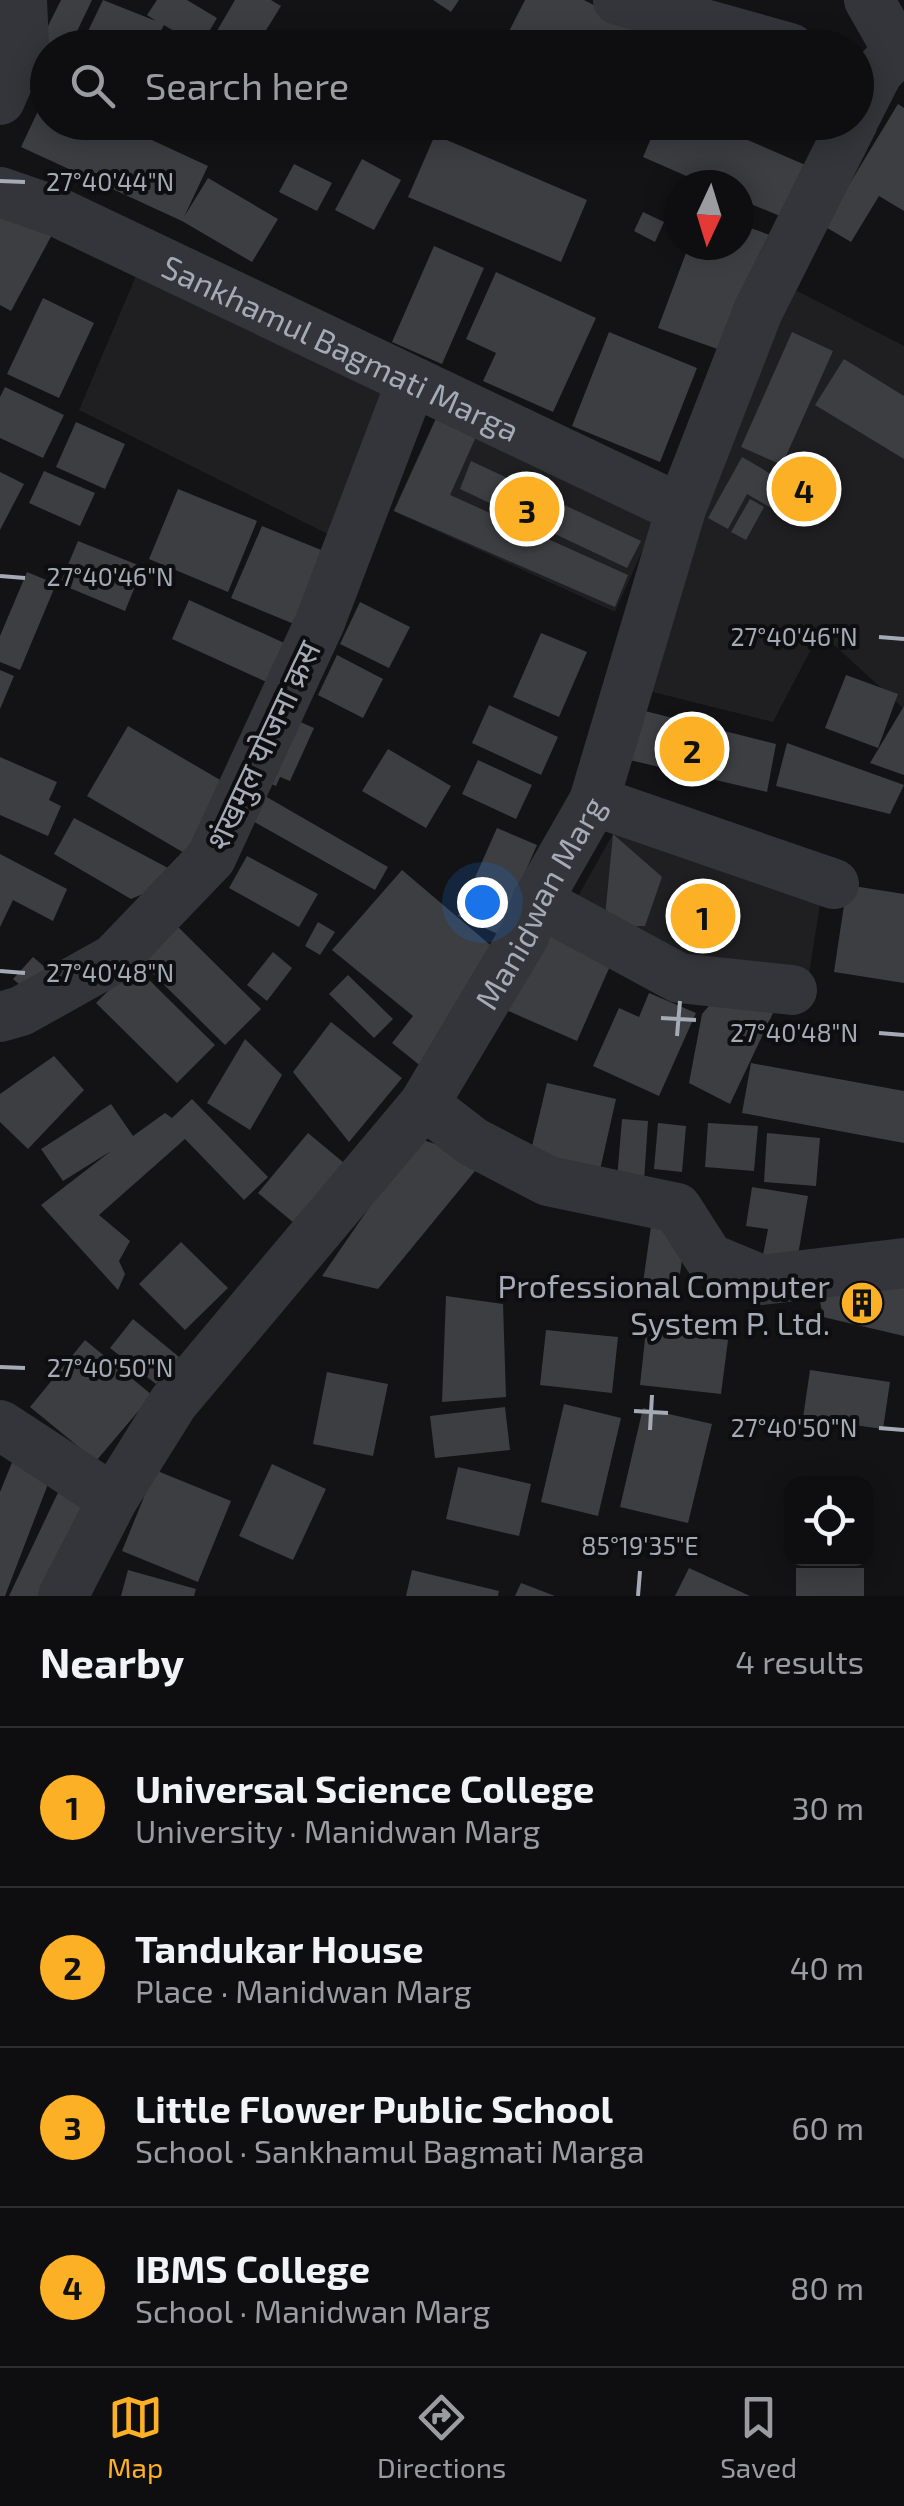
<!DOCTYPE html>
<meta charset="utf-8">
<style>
:root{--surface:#0e0e10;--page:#171719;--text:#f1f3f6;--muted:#9b9c9f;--line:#2e2e30;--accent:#fbb025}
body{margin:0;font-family:"Exo 2","Noto Sans Devanagari",sans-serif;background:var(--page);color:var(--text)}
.controls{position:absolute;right:30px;bottom:30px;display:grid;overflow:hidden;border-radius:20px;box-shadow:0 5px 25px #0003}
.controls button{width:90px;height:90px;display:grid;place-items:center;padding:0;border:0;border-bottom:2px solid var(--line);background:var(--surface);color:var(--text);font:50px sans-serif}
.compass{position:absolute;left:664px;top:170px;width:90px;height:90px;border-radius:50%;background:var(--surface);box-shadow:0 5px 25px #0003;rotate:184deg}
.you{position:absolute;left:482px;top:902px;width:35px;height:35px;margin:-25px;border:8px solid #fff;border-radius:50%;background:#1a73e8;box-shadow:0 0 0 15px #1a73e833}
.badge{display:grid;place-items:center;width:65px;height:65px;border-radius:50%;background:var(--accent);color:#111;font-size:32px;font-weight:700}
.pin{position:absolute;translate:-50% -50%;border:5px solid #fff;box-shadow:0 2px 10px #0006}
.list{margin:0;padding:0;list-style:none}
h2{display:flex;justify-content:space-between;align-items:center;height:130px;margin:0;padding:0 40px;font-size:42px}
h2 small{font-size:32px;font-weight:400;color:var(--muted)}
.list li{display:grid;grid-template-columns:65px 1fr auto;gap:30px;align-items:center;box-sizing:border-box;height:160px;padding:0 40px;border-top:2px solid var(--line)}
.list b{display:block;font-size:38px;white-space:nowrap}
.list p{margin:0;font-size:32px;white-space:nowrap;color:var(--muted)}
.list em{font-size:32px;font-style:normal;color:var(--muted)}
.icon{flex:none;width:55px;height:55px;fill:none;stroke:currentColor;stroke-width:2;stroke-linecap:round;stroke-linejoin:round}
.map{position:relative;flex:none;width:904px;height:1596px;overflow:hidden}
.search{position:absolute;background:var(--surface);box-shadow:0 5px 25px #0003;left:30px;right:30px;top:30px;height:110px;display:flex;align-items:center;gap:25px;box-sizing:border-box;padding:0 35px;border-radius:55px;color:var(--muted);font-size:38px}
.sheet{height:770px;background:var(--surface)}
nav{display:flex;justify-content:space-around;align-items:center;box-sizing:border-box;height:140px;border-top:2px solid var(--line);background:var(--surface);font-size:28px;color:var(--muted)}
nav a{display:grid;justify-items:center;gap:5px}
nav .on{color:var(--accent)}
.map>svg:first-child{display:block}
.built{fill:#1f1f22}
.building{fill:#3d3e42}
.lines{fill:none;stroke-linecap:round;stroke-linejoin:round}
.street{stroke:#34353a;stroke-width:50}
.ticks{fill:none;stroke:#a4aab6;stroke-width:4}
.labels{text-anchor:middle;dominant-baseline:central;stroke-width:8;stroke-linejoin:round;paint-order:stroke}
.street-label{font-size:32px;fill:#a4aab6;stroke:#0e0e10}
.poi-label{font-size:32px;fill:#a4aab6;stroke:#0e0e10;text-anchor:end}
.ticks-label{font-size:25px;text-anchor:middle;fill:#a4aab6;stroke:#0e0e10;stroke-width:8;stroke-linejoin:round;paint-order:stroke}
</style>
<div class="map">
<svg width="904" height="1596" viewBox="0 0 904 1596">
<rect width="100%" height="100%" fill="#131315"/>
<!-- built -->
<g class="built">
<polygon points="138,271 400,401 328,534 79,410"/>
<polygon points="782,283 904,346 904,709 820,632 773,722 629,686"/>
<polygon points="441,407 662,507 615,612 393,511"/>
<polygon points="613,834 716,858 822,892 807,987 682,959 573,905"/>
</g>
<!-- building -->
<g class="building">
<polygon points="61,0 92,0 69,48 48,48 48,70 30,62"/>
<polygon points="103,0 156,21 147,15 157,0 187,0 217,18 200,47 164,25 156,40 171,48 80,48"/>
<polygon points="235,0 271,0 281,6 255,48 207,48"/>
<polygon points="433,0 459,0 451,12"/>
<polygon points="525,0 584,0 635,26 624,48 507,48 502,45"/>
<polygon points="48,90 48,122 113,122 208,166 184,217 208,178 278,219 252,262 182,221 21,147"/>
<polygon points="898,104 904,108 904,211 879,196 851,242 824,226"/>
<polygon points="211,122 254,122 244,140"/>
<polygon points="658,122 706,122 810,167 787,219 739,199 739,185 707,185 643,157"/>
<polygon points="435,135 587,200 561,262 408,197"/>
<polygon points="362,159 401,180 374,230 335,210"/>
<polygon points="294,164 332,183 317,211 279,192"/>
<polygon points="0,203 54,231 11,311 0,305"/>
<polygon points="643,212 664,222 655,242 634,231"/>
<polygon points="739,224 770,235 726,352 658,328 689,245 739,245"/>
<polygon points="434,246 484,268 442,364 392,342"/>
<polygon points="496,272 596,318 553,412 483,381 496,353 466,339"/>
<polygon points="43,298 94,323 59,398 7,374"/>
<polygon points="609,332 697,368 660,462 572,426"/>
<polygon points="792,332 833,351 782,465 741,447"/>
<polygon points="844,359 904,396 904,459 815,405"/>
<polygon points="5,387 64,415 43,458 0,438 0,397"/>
<polygon points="439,412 479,430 450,495 628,575 615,607 394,511"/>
<polygon points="76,422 125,444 105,489 56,467"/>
<polygon points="742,457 795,488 780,513 747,494 728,529 708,518"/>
<polygon points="471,461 641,541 627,568 460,489"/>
<polygon points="44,471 95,493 80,526 29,503"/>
<polygon points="0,472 24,484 0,530"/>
<polygon points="178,489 257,521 228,592 149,559"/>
<polygon points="750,499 764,507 746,540 731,532"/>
<polygon points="262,526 336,556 306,629 231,598"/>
<polygon points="78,541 143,567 125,611 60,584"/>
<polygon points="27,572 56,584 20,670 0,662 0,636"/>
<polygon points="189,600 291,646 273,685 172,639"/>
<polygon points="360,602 410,627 389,668 340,644"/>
<polygon points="541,633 587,652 559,717 513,697"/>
<polygon points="337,655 383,679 363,718 318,695"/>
<polygon points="0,670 14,676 0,709"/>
<polygon points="846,675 898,694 878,748 825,728"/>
<polygon points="489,705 558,737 541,775 472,743"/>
<polygon points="904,706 904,775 870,763"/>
<polygon points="629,707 776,744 767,792 608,755"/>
<polygon points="280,713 314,728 290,781 280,777 276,786 253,776"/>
<polygon points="128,726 227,784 186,854 87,796"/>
<polygon points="787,743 904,785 890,814 776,786"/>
<polygon points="388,749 451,786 426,828 362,791"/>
<polygon points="0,757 57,782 49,800 61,806 48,836 0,815"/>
<polygon points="478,760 532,785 516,819 462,794"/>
<polygon points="265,796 388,867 375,890 251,820"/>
<polygon points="74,818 168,868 157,888 131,899 54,854"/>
<polygon points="497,828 537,845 498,934 458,916"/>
<polygon points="613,834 662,877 645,926 604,927"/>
<polygon points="0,854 67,889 53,921 13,900 0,927"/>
<polygon points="247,856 318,894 299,927 229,888"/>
<polygon points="402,870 502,955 427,1071 392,1043 413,1016 332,950"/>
<polygon points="847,885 904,894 904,983 834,972"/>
<polygon points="547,918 618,948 577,1041 506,1010"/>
<polygon points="173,922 261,1009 225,1045 137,958"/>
<polygon points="318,922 335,932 320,955 305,946"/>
<polygon points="273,952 292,968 267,1001 247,985"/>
<polygon points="33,957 53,974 33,996 13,979"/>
<polygon points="134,965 215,1045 177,1083 96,1003"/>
<polygon points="348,975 393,1019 374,1038 329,994"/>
<polygon points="649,993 696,1013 659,1096 593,1066 619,1008 639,1017"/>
<polygon points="719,994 773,1013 730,1104 689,1083 702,1014"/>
<polygon points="331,1022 402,1078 349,1142 293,1072"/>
<polygon points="245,1039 282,1075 250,1130 207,1103"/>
<polygon points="54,1056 84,1090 28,1149 0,1122 0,1094"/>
<polygon points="751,1063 904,1091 904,1143 742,1113"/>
<polygon points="547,1083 616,1099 598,1179 528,1163"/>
<polygon points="192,1099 268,1177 244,1200 185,1139 99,1215 130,1241 119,1261 125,1274 118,1290 41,1205 111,1151 63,1181 41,1149 111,1104 133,1136 165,1113 172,1118"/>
<polygon points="622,1119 648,1121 644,1181 617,1179"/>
<polygon points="658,1123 686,1126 682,1172 654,1169"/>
<polygon points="708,1123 758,1126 754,1171 705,1167"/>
<polygon points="308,1133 350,1168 300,1228 258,1193"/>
<polygon points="767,1133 820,1138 816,1186 764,1182"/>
<polygon points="417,1138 484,1160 378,1289 322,1276"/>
<polygon points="752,1187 808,1196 797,1261 763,1255 768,1229 746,1226"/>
<polygon points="651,1226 686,1231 677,1296 642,1290"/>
<polygon points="181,1242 228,1288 185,1330 139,1284"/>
<polygon points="904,1280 904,1336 823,1317 818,1290"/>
<polygon points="446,1296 503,1304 506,1397 442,1402"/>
<polygon points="133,1319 179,1357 156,1384 110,1348"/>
<polygon points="546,1330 618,1337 612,1393 540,1385"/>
<polygon points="646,1330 728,1340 721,1394 640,1385"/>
<polygon points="85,1340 152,1395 96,1461 30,1407"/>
<polygon points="810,1370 890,1382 883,1429 803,1418"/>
<polygon points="327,1372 388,1384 373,1456 313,1444"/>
<polygon points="564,1404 621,1418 598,1516 541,1502"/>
<polygon points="505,1407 510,1450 435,1458 430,1416"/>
<polygon points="643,1408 712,1424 688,1523 620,1507"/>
<polygon points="13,1460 48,1484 5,1596 0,1596 0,1492"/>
<polygon points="272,1464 326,1489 293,1560 239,1536"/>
<polygon points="458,1467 531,1484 519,1536 446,1519"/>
<polygon points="155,1470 231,1501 198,1582 122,1551"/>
<polygon points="63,1482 91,1495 44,1596 9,1596"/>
<polygon points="689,1568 750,1596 675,1596"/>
<rect x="796" y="1568" width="68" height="28"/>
<polygon points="128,1570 196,1589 194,1596 121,1596"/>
<polygon points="412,1570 499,1591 498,1596 406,1596"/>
<polygon points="521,1583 555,1596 515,1596"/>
</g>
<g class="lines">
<!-- street -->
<g class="street">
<polyline points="618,0 790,48"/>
<polyline points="869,0 898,51"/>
<polyline points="0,100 24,45 22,0"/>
<polyline points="856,115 878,72 898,51"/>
<path id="s1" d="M 0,192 L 55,211 L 681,509"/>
<polyline points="594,801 834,884"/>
<polyline points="537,901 679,978 792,990"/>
<polyline points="0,1017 21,1011 114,959 211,858 320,622 411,383"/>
<polyline points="424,1104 473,1142 548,1181 677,1208 709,1258 762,1280 904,1263"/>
<polyline points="0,1425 113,1499"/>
<path id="s2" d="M 63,1596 L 113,1499 L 173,1403 L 424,1104 L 524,936 L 537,901 L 594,801 L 681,509 L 758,311 L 853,122"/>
</g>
</g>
<!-- ticks -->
<path class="ticks" d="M 0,181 L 25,182M 0,576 L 25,578M 879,637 L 904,639M 0,971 L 25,973M 661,1018 L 696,1020M 879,1033 L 904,1035M 677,1036 L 680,1001M 0,1367 L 25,1368M 634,1411 L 668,1413M 879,1428 L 904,1430M 650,1430 L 652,1395M 638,1596 L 640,1571"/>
<!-- icons -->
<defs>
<g id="building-disc" transform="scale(2.25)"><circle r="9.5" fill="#fbb025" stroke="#0e0e10"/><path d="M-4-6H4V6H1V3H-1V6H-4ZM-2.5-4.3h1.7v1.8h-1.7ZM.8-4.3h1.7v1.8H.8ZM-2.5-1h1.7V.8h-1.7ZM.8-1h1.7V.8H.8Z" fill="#111"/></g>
</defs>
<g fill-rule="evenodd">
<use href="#building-disc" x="862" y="1303"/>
</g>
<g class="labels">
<!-- street labels -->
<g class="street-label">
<text stroke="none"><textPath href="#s1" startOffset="375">Sankhamul Bagmati Marga</textPath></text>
<text transform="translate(262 745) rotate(-65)">शंखमुल योजना क्रस</text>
<text stroke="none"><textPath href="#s2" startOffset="845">Manidwan Marg</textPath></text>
</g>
<!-- poi labels -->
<g class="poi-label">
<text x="830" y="1285">Professional Computer<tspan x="830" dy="37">System P. Ltd.</tspan></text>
</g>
</g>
<g class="ticks-label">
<text x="110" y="191">27°40'44"N</text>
<text x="110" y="586">27°40'46"N</text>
<text x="794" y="646">27°40'46"N</text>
<text x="110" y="982">27°40'48"N</text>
<text x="794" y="1042">27°40'48"N</text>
<text x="110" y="1377">27°40'50"N</text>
<text x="794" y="1437">27°40'50"N</text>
<text x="640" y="1555">85°19'35"E</text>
</g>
</svg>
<div class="controls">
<button><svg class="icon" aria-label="locate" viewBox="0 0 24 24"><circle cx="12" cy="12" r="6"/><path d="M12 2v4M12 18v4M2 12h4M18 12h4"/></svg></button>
</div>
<svg class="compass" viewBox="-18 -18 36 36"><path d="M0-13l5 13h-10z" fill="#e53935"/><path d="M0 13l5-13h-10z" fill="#9b9c9f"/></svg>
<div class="you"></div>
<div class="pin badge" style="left:703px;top:916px">1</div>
<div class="pin badge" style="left:692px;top:749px">2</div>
<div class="pin badge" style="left:527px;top:509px">3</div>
<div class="pin badge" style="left:804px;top:489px">4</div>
<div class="search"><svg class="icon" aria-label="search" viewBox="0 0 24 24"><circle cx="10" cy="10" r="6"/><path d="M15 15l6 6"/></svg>Search here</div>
</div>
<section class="sheet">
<h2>Nearby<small>4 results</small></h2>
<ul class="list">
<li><span class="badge">1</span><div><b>Universal Science College</b><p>University · Manidwan Marg</p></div><em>30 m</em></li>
<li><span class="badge">2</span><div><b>Tandukar House</b><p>Place · Manidwan Marg</p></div><em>40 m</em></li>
<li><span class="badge">3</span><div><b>Little Flower Public School</b><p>School · Sankhamul Bagmati Marga</p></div><em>60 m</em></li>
<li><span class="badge">4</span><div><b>IBMS College</b><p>School · Manidwan Marg</p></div><em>80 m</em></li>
</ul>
</section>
<nav>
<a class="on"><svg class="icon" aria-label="map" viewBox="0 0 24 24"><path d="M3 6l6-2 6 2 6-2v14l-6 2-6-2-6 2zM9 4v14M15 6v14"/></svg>Map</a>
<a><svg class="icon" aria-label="directions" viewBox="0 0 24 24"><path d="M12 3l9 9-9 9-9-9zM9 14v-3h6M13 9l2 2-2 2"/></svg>Directions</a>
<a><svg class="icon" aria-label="saved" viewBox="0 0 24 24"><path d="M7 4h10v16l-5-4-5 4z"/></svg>Saved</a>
</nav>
